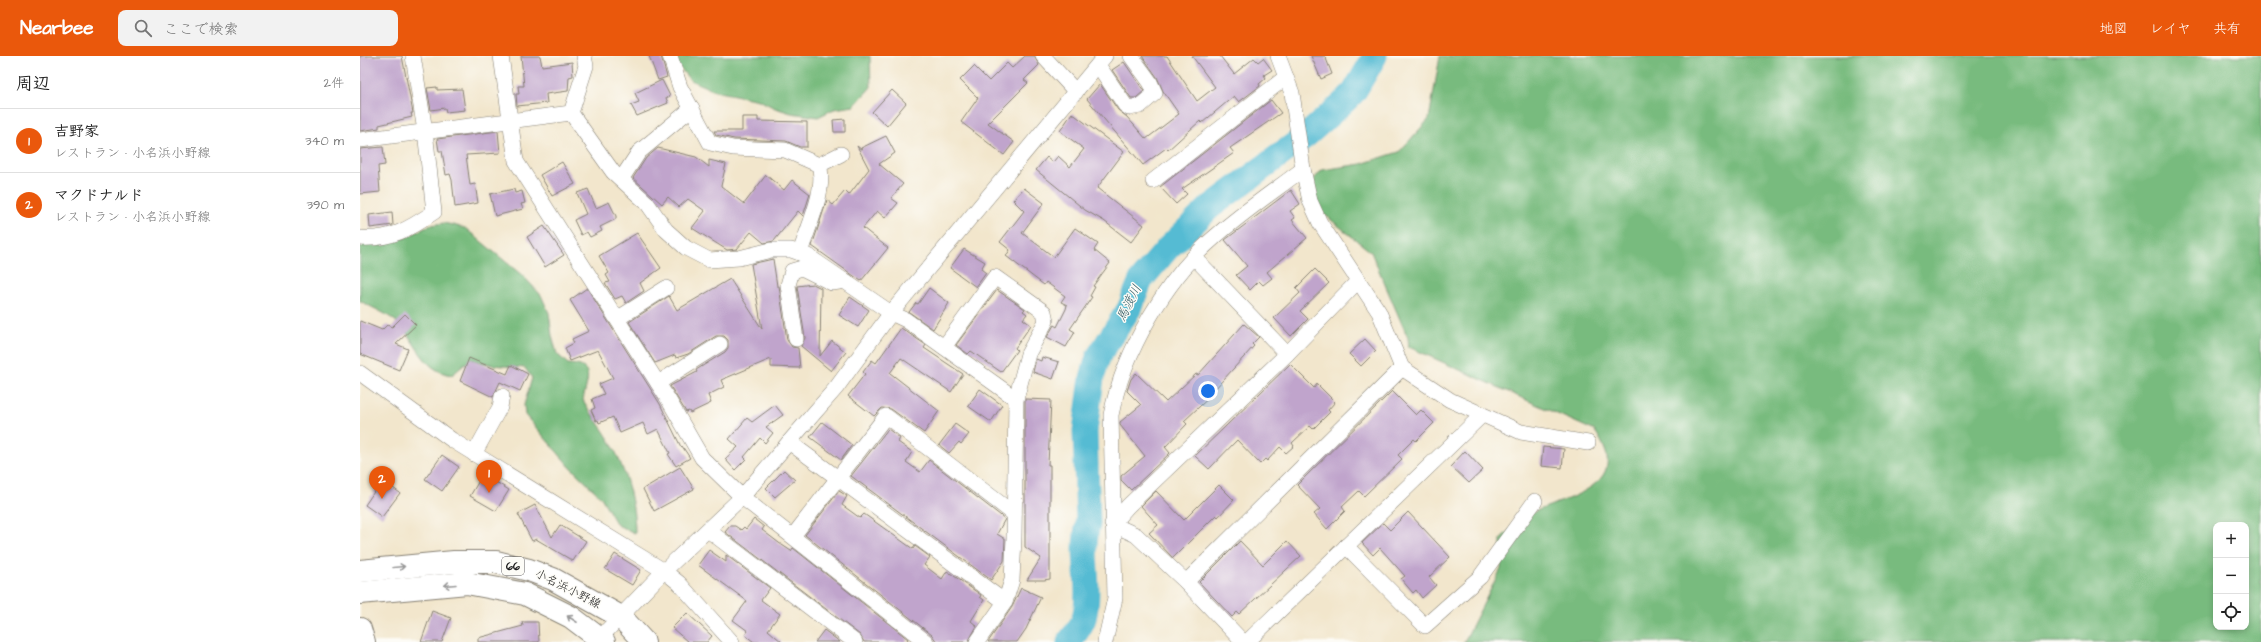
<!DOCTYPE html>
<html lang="ja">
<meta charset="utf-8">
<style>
:root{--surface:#fff;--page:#f2f2f2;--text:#222;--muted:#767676;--line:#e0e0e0;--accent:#ea580c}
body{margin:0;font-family:"Architects Daughter","Klee One",sans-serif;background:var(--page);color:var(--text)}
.controls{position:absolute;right:12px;bottom:12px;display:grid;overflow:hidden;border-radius:8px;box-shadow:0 2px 6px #0003}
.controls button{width:36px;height:36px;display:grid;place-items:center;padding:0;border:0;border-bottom:1px solid var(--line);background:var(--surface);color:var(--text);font:20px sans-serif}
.you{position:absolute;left:848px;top:335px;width:14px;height:14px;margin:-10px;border:3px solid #fff;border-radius:50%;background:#1a73e8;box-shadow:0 0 0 6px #1a73e833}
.badge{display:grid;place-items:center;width:26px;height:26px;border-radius:50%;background:var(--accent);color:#fff;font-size:13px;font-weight:700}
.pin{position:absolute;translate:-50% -33px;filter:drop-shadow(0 1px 2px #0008)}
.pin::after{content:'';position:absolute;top:21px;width:14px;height:12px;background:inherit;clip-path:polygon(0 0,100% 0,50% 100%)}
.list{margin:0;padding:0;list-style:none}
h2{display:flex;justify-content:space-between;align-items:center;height:52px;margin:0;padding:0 16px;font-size:17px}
h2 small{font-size:13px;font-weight:400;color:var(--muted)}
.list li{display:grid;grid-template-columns:26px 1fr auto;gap:12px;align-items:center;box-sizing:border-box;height:64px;padding:0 16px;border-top:1px solid var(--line)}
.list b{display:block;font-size:15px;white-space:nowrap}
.list p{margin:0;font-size:13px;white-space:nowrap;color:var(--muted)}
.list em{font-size:13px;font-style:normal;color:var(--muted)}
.icon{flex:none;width:22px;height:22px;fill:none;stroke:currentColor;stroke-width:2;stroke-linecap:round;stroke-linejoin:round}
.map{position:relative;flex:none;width:1901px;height:586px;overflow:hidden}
header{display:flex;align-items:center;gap:24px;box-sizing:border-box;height:56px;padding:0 20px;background:var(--accent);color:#fff}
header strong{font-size:19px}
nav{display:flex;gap:22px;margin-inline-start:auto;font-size:14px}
.search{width:280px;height:36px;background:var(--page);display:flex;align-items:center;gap:10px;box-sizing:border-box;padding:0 14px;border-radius:8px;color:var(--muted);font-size:15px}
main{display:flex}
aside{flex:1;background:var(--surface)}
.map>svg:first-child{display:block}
.forest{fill:#78bb7e;stroke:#4a6c4d;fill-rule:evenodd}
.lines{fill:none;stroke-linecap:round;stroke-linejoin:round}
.river{stroke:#55bbd3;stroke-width:25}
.building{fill:#c0a4cc}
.minor-casing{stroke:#878174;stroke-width:16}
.primary-casing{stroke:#878174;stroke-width:24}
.minor{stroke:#fff;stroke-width:15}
.primary{stroke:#fff;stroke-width:22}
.oneway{stroke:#999}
.labels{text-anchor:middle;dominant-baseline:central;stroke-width:3;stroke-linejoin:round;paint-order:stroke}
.shield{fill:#fdfcf7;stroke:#605f5e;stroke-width:1}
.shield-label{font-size:11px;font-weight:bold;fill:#1c1c1c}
.street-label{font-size:12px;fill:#1c1c1c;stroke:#fdfcf7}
.water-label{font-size:13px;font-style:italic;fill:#335c65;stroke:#fdfcf7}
</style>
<header>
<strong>Nearbee</strong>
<div class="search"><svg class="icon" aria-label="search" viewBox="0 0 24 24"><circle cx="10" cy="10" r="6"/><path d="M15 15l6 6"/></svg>ここで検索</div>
<nav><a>地図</a><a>レイヤ</a><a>共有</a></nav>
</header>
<main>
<aside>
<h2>周辺<small>2件</small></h2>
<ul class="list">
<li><span class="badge">1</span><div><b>吉野家</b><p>レストラン · 小名浜小野線</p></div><em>340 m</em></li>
<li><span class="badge">2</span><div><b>マクドナルド</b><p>レストラン · 小名浜小野線</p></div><em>390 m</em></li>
</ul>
</aside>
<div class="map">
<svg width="1901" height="586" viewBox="0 0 1901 586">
<rect width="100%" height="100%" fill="#fdfcf7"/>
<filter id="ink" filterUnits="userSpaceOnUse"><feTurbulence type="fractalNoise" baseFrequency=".025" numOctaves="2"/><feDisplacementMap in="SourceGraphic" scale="8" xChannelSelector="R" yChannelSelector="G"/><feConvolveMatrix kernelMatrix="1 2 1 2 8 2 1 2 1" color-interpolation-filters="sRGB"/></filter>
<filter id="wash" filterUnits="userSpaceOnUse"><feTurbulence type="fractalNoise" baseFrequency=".012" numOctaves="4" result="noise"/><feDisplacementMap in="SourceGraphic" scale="16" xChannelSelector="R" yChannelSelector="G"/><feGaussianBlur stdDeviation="0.9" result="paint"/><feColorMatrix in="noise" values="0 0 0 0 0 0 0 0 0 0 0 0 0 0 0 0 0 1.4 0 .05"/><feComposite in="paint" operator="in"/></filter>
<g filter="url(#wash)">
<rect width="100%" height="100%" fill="#f2e6cc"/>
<!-- forest -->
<g class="forest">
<polygon points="310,0 510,0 511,31 494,50 474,53 458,61 431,57 415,52 399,44 355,35 330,24"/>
<path d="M 1080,0 L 1901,0 L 1901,586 L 1104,586 L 1141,513 L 1141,482 C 1151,474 1162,461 1174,456 C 1198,445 1260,432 1245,394 C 1243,388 1239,381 1235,375 L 1049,291 L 1048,282 L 1011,196 L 960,155 L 947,131 L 962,114 L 1001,108 L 1039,96 L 1069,63 ZM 1856,469 L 1886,469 L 1886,571 L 1856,571 Z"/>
<path d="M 84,167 L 105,172 L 163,220 L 181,239 L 189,257 L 192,280 L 197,298 L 208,308 C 236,309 227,324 223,344 C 231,359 242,371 250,385 C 265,412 275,446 275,477 L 257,469 L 241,441 L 211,412 L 165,359 L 164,349 L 172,322 L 165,312 L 132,309 L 111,303 L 92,319 C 60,315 56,280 33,263 C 23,256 11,251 0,245 L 0,184 L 45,182 L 71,169 Z"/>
</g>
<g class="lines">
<!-- river -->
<path class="river" d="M 709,586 C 714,579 722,570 724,562 C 732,531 720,498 728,468 L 725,375 L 732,322 L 738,301 L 769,253 L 781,224 L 808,192 L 849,152 L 947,79 L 985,45 L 994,36 L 1015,0"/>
</g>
<g id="blocks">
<!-- building -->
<g class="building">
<polygon points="0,0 42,0 53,57 51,57 52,61 19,69 19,72 0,75"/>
<polygon points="161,0 180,0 182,10 212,6 213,20 209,21 208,35 186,38 187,47 157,50 156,38 159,38 158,30 164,30"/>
<polygon points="289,0 301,0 307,21 298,24"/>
<polygon points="665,0 674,0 679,9 664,24 668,27 628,67 654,86 644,99 601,66 618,42 600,24 614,10 629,25 647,7 652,12"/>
<polygon points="782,0 807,0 837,45 855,31 832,0 860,0 874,18 894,2 898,6 903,2 912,14 904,19 906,22 899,28 900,30 879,46 874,40 842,67 840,65 808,94 806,92 783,109 727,43 740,28 758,54 767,61 786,83 798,74 819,58 803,35 797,21"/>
<polygon points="951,0 965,0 972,18 961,23"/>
<polygon points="764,6 784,35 776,42 771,42 752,14"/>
<polygon points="302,24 310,40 306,42 308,47 277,60 271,49 279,46 275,37"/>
<polygon points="77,31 77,34 102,33 105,54 86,56 85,52 71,54 67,32"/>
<polygon points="532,34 546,47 527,70 512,56"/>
<polygon points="911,44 921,57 870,92 874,97 822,133 827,138 816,148 800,131"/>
<polygon points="712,57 764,96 737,132 784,169 771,186 744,165 725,154 676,114 687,101 693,106 698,100 710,111 724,93 700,75"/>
<polygon points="382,61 398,61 398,65 447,66 447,91 440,91 426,85 374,83 356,79 354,75 382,75"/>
<polygon points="485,63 485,76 474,76 473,64"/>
<polygon points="138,75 140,97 106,99 110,129 115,128 118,147 95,151 92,124 90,118 86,119 82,95 79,95 77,83"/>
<polygon points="526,80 535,97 519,108 543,128 531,142 538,147 525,162 517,155 503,172 528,192 501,225 452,190 467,144 473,149 485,135 489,139 509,113 497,90 502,94 501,92"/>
<polygon points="23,91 25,109 18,110 20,136 0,138 0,93"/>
<polygon points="298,92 336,101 349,111 349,104 366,108 361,130 384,148 406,119 424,134 432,124 450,138 443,160 438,155 414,185 404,187 391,176 377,193 367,194 332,172 345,155 328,143 319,151 308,141 302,148 273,122 286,102"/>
<polygon points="202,106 215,128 192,140 180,119"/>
<polygon points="664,132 684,147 662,177 694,201 715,172 738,188 734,194 750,207 733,230 735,231 730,240 732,241 710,273 715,276 706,291 687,281 694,269 697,271 706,253 707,249 701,246 705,240 686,226 684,229 646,200 650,194 640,186 664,155 653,144"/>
<polygon points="154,133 155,137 162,135 165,147 161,148 163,153 135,160 130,138"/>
<polygon points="228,133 236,152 249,146 256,160 256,163 240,171 242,175 230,181 227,176 221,179 214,164 226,158 217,137"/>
<polygon points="931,134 940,148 930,155 935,162 932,164 947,182 907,216 912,222 903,229 899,225 890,234 876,219 887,210 865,184"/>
<polygon points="32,156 33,169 10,172 9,159"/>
<polygon points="184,170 204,199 185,211 167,181"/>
<polygon points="277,177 301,212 280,227 284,235 266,247 262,240 255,243 245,227 250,226 246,219 249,217 239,200"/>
<polygon points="604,193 625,206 621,213 626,217 616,231 590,212"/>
<polygon points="413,203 417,230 419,230 427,284 432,291 438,292 440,312 411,311 411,303 361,324 364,331 348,339 351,347 330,357 329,355 326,356 310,330 337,316 336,314 365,296 368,292 368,284 364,280 356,280 328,298 316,302 315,299 295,307 269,266 309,240 317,254 370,223 402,273 391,208"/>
<polygon points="955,213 969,227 940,255 948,263 931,280 914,262 940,237 936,232"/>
<polygon points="453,228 461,232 460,300 472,285 486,296 471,315 441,290 445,282 437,230"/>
<polygon points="227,232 300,348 321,391 322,390 330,402 316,410 308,398 310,397 298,373 288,378 283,367 260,377 253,361 239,367 238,364 236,365 231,354 235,352 232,343 244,338 239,328 253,322 238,294 210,305 205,292 214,287 212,283 229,275 210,244"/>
<polygon points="569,232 589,247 573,273 549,256 556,247 558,248"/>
<polygon points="637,234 665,253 663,255 667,258 663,263 671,269 655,292 657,294 641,316 611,295 608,298 596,289"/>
<polygon points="490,241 509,254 498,271 479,259"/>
<polygon points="45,258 56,269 36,288 48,293 39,314 0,298 0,265 22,274 27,269 32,271"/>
<polygon points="884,268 899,281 892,288 894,290 853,335 854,337 824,365 827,368 805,391 810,397 771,434 761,424 761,420 785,400 760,369 760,366 781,349 767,335 771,323 776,317 806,346 836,318 838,319"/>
<polygon points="541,272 566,289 564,292 603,318 591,336 541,302 530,317 579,355 564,377 531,353 522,352 514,360 488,340 505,318 503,316 512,304 516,307"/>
<polygon points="1005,283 1016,295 1001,310 989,298"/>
<polygon points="682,301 699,306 693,323 673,316 676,303 681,305"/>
<polygon points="109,302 147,318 151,309 168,318 160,335 140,326 133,341 100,325"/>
<polygon points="930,308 954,332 957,328 975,346 968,354 970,356 953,373 950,370 932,387 934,390 926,397 920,391 907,405 905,403 900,408 877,384 849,413 835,400"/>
<polygon points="620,333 642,349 631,366 608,350"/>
<polygon points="1032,335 1056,359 1061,354 1074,367 1056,385 1054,383 1038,399 1042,403 1004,440 999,435 982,451 985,455 967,473 954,458 960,453 937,429"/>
<polygon points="665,343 691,344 688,409 690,409 690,523 684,524 667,524 681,502 665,491"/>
<polygon points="415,349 423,359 406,371 413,377 405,387 400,382 384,401 386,403 375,414 365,403 378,391 369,383 387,362 392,366"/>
<polygon points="462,366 492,389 481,404 450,381"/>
<polygon points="595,368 609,378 601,388 599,386 589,397 579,389"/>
<polygon points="528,373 540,382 538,386 552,396 546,406 560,416 569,404 645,463 637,478 645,483 644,505 631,524 491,420"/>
<polygon points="1183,391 1204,393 1202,412 1181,410"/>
<polygon points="1105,395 1123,414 1109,427 1091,410"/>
<polygon points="82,399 99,411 82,435 65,423"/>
<polygon points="320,411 334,433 294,455 283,433"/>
<polygon points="424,414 435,424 415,441 406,432"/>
<polygon points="123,418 149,434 136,455 110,440"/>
<polygon points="25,426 40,437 22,461 5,449 18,430 21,432"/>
<polygon points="859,429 874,444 858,461 856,459 813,502 789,477 798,469 781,450 796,435 824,464"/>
<polygon points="479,435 487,440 482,449 500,462 504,458 553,493 555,490 570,501 564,509 582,523 587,515 621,539 620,541 624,544 611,565 617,570 608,586 577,586 572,579 445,479"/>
<polygon points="175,449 192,481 200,469 226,485 213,505 176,483 172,485 158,458"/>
<polygon points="1048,456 1090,501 1069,521 1076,529 1062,542 1056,534 1053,537 1041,523 1045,520 1020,492 1013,499 1002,487 1023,467 1030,474"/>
<polygon points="394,463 404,471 402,474 419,487 431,495 433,492 548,583 546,586 504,586 500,579 365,476 370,470 375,470 381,474 384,471 386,473"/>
<polygon points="880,485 903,509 927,485 941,500 879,558 877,556 872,561 839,526"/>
<polygon points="349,494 366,506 366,499 410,532 401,544 420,558 408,574 422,586 394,586 385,579 388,575 373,564 387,545 338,509"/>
<polygon points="255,498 281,514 272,529 245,513"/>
<polygon points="661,532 681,541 666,573 657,586 628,586 652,551"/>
<polygon points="72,555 91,562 82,586 61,586"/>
<polygon points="327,557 352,580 347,586 328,586 312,572"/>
<polygon points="162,566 178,566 179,586 118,586 118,582 163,570"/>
<polygon points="464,574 480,586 455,586"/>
</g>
</g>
</g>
<g filter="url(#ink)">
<use href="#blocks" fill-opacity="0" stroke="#878174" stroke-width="1"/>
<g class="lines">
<!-- minor casing -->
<g class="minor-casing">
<g id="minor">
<polyline points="141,0 156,105 308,343 342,402 382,441 566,586"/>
<polyline points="224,0 226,10 211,57 253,116 287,147 306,174 326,192 349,204 379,202 411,194 431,194 448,200 531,257 546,264 656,343 654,482 652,524 645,546 617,586"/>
<path d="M 310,0 L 320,31 L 350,87 L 373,92 L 425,94 L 459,109 C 467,133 447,173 440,197"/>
<polyline points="683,0 716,36"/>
<polyline points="918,0 932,37 943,113 950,145 960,167 1019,256 1042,312 1090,344 1161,376 1228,387"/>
<polyline points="738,9 765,49 769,52 780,50 795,37 790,26 771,0"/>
<polyline points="0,84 211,57"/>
<polyline points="459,109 481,98"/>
<polyline points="262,122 279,96 332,52"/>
<polyline points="793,125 926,21"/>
<path d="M 0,182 C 31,184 49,173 74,156 L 65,75 L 53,0"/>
<polyline points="834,201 927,298"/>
<polyline points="257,263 306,232"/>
<polyline points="436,283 428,229 432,215 442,212 472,227 486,225"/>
<polyline points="584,291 635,221 684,256 686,265 668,298 656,343"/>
<polyline points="0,317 92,384 304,515 319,527 372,586"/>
<polyline points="298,327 360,288"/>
<polyline points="429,386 645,546"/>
<polyline points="114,398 140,351 142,340"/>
<polyline points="348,474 495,586"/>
<polyline points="433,480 526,360 654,458"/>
<polyline points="986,490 1065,570 1120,521 1175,445"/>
<polyline points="826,526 1042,312"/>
<polyline points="236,586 304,515 382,441 429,386 476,332 531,257 745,0"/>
<path d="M 745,586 L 755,542 L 751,359 C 764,295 806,222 856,180 C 883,156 914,135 943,113"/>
<polyline points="883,586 826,526 776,479 752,468 768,450 927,298 998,225"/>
<polyline points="887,586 1122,359"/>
</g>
</g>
<!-- primary casing -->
<g class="primary-casing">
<g id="primary">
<polyline points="0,515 94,506 136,506 169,514 193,523 261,561 284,586"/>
<polyline points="0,537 107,527 165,538 211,561 244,586"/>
<polyline points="0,573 4,586"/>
</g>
</g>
<!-- minor -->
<use href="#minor" class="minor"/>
<!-- primary -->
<use href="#primary" class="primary"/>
</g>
<!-- one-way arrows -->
<defs><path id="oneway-shaft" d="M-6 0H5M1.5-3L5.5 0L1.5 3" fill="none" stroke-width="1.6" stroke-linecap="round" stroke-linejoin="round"/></defs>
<g class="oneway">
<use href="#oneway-shaft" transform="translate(39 511) rotate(-5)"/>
<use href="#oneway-shaft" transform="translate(90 529) rotate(175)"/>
<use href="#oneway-shaft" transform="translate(212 563) rotate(-147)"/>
</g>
</g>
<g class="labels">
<!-- shield labels -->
<rect class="shield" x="142" y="501" width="22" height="18" rx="3"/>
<g class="shield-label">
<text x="153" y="510">66</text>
</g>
<!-- street labels -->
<g class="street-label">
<text transform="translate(208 533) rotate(27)">小名浜小野線</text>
</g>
<!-- water labels -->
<g class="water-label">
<text transform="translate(769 247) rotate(-63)">馬渡川</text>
</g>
</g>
</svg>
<div class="controls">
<button>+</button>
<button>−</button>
<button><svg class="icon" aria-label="locate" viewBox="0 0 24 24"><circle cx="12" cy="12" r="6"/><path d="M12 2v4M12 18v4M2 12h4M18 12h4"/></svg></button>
</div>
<div class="you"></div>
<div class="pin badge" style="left:129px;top:437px">1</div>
<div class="pin badge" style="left:22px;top:443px">2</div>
</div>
</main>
